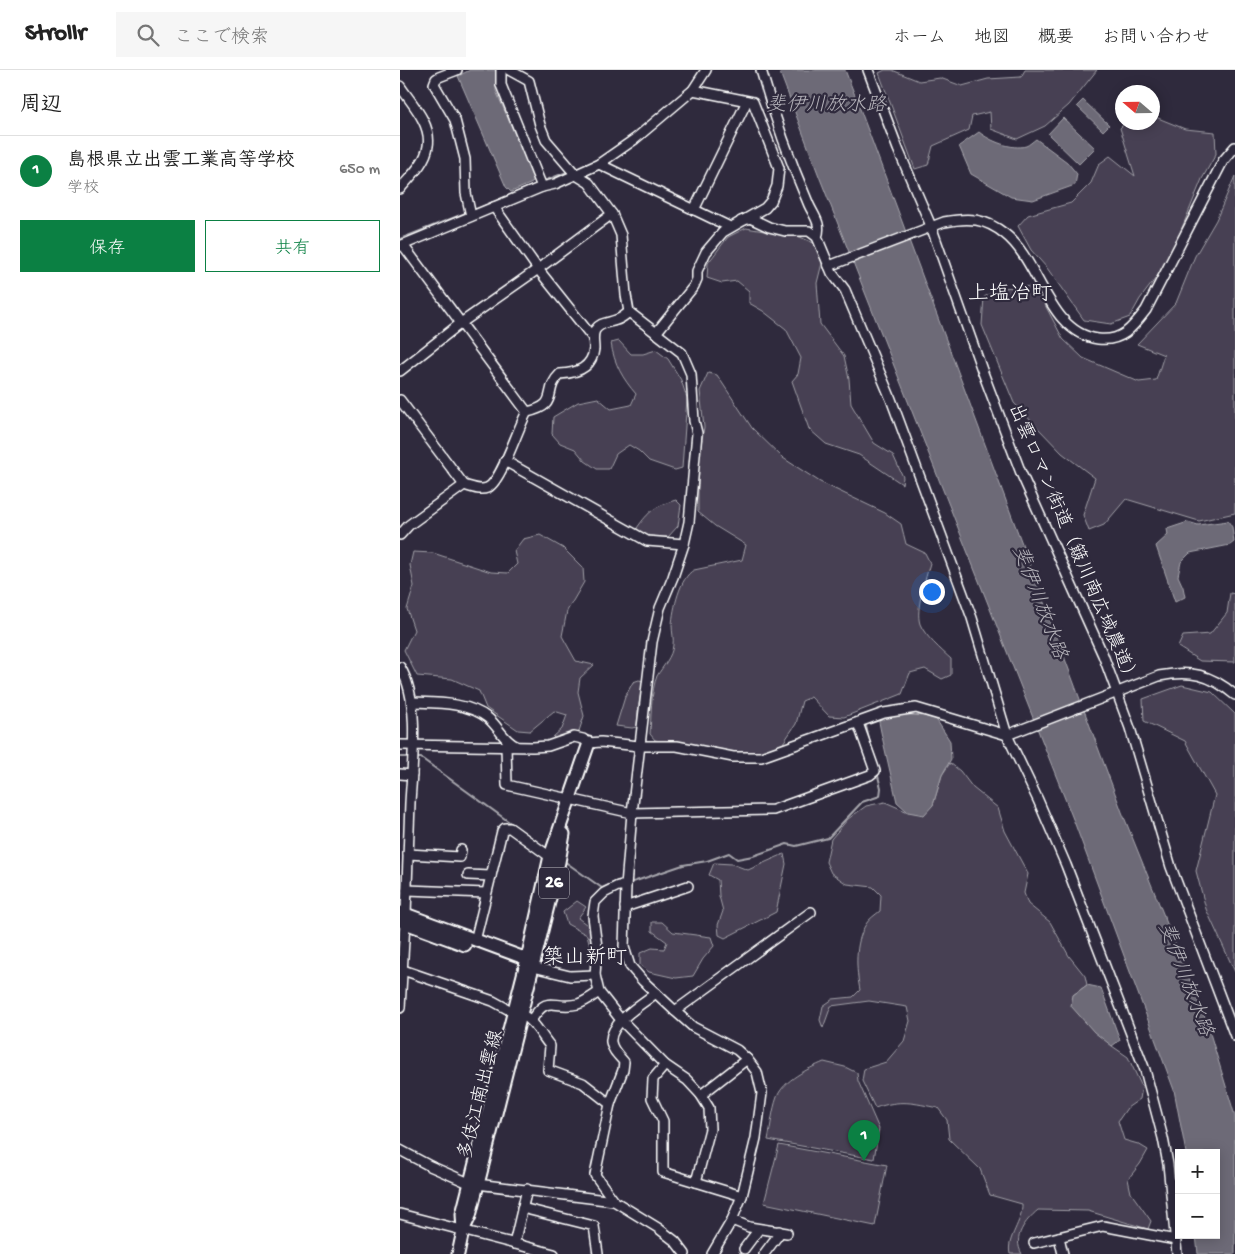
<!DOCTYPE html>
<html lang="ja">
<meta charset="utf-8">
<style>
:root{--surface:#fff;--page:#f6f6f6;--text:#222;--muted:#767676;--line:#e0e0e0;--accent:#0b8043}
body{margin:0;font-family:"Gochi Hand","Klee One",sans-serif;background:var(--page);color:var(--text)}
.controls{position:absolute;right:15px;bottom:15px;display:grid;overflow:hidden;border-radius:0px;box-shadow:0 2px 12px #0003}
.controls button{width:45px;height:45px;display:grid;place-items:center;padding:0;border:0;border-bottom:1px solid var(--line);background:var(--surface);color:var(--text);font:25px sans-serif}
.compass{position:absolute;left:715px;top:15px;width:45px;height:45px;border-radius:50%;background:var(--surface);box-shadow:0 2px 12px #0003;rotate:290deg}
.you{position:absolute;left:531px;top:521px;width:18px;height:18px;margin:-12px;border:4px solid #fff;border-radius:50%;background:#1a73e8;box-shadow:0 0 0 8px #1a73e833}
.badge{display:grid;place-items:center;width:32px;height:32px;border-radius:50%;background:var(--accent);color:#fff;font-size:16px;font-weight:700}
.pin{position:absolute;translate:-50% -41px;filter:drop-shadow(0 1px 2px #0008)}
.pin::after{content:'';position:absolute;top:26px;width:18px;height:15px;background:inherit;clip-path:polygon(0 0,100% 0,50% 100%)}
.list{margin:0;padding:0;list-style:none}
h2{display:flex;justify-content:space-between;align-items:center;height:65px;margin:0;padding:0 20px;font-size:21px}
h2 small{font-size:16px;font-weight:400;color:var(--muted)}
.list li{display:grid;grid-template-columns:32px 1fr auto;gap:15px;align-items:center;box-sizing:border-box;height:70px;padding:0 20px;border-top:1px solid var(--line)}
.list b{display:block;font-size:19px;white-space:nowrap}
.list p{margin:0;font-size:16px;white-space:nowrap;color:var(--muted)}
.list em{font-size:16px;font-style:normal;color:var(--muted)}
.actions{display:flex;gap:10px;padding:15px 20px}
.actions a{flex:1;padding:11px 0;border:1px solid var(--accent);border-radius:0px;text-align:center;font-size:18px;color:var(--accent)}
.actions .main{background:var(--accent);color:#fff}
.icon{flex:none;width:28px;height:28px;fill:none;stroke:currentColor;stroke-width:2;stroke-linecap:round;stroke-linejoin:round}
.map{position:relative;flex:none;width:835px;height:1184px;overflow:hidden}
header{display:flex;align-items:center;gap:30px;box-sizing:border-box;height:70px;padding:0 25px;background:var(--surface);border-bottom:1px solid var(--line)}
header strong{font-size:24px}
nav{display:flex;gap:28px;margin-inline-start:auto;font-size:18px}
.search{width:350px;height:45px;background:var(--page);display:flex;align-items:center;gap:12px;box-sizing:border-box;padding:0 18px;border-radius:0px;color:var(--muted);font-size:19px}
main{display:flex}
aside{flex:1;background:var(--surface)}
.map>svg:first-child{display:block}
.green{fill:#464152;stroke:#a2a0a8}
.water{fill:#6d6a77;stroke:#a7a6ad}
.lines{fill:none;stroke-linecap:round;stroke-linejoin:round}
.stream{stroke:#a7a6ad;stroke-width:2}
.minor-casing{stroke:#fff;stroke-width:12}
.major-casing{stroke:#fff;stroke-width:15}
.minor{stroke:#2f2a3d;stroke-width:9}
.major{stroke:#2f2a3d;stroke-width:11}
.labels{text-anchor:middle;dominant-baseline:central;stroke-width:4.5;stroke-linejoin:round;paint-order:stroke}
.shield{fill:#2f2a3d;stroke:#c1bfc5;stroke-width:1}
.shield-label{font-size:18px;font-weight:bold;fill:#fff}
.street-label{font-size:19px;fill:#fff;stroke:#2f2a3d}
.water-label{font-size:20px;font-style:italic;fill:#b6b4bb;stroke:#2f2a3d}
.quarter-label{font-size:21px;fill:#fff;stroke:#2f2a3d}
</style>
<header>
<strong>Strollr</strong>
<div class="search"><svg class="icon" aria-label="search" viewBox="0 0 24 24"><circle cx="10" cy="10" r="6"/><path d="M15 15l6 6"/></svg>ここで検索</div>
<nav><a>ホーム</a><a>地図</a><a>概要</a><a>お問い合わせ</a></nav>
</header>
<main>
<aside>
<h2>周辺<small></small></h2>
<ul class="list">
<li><span class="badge">1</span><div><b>島根県立出雲工業高等学校</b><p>学校</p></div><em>650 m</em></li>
</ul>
<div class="actions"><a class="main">保存</a><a>共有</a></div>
</aside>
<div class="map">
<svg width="835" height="1184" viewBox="0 0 835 1184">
<rect width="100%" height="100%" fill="#2f2a3d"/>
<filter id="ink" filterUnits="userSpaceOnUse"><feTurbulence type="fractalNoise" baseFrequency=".02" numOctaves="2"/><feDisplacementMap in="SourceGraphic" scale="10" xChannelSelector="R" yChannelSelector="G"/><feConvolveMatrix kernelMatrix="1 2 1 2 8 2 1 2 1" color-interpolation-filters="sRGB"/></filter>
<g filter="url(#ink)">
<!-- green -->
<g class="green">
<polygon points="485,0 492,0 519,11 540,8 562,16 588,9 621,7 625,0 697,0 669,35 645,56 617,69 591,59 590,42 572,46 569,60 533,76 528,95 515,99 479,3"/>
<polygon points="753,46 785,59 815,62 816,84 802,109 768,192 740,229 730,247 711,254 684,250 647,198 631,180 618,156 628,145 671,133 691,113 699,94 710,86 735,106 720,58 725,53 752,52"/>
<polygon points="835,106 835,443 799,451 726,429 704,455 689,461 683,445 695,408 662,383 614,333 582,255 584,227 601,218 635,216 663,269 683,288 739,312 756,310 764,285 737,274 776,233 795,186 816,150"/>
<polygon points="346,158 400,167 416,174 422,193 417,213 420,254 444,286 449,309 451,334 474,373 493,385 503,407 502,414 459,385 426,374 409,359 392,311 398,304 401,288 386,259 363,241 349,233 349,221 337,211 322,213 307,208 308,193 328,167"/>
<path d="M 219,271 L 231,284 L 243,284 L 256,280 L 268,289 L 281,310 L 287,328 L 282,398 L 275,400 L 249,391 L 239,381 L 229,375 L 216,384 L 209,399 L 197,399 L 185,391 L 175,379 L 160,373 L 152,364 L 153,347 L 178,332 L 198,328 L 211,339 L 231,335 L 236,324 C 223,309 214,294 211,273 Z"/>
<path d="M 308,303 L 317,305 L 352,358 L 383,388 L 420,412 L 485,443 L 501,454 L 506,474 L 525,483 L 530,493 C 526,508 515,539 520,554 C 524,565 542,581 551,589 L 551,605 L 542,609 L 525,599 L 510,603 L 502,624 L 444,647 L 429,646 L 411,627 L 402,631 L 396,654 L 381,676 L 361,684 L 312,680 L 255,670 L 250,664 C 251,648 251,620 257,606 C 263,596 272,587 273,575 C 274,569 272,562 272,555 C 273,539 280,507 294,500 L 342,490 L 346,475 L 315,456 L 298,442 L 298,393 L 304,357 L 300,321 Z"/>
<path d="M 276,430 L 281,435 L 278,456 L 268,467 L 247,468 L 238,465 L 237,458 C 249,441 255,436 276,430 Z"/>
<polygon points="140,465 163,478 183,498 184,512 167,541 162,566 176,591 194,595 180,608 178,622 184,646 178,664 156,670 153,667 162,659 167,645 154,641 130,661 118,660 86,638 79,621 52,609 17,606 4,580 14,560 7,539 14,516 10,495 13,482 33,483 91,502 108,503 117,494 114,481 123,469"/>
<polygon points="830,523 835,524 835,592 800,591 778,577 783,566 810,564 827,543"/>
<polygon points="239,610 243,611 238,639 237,657 232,658 216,656 225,627 233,612"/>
<polygon points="782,615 812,622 835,644 835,902 806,839 796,801 815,725 785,671 744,651 743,629"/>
<path d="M 550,693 L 560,701 L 573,718 L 598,738 L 605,761 L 628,804 L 624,823 L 628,834 L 650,852 L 669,886 L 685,906 L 687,915 L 673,925 L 712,976 L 728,987 L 742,1017 L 740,1029 L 727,1038 L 718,1051 L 724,1070 L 738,1074 L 748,1080 L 740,1094 L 728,1109 L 731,1123 L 751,1151 L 748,1159 L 688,1141 L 638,1140 C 625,1151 612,1167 622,1184 L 610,1184 C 606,1168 623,1152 622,1134 L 590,1125 L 580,1099 L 549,1069 L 547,1050 L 538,1038 C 513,1033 501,1029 475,1038 L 462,1011 L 464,999 L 486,992 L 504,971 L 510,951 L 507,937 L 469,931 L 431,936 L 423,958 L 420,950 L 423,936 L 433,929 L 453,927 L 460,920 C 456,899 454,874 466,854 C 469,849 475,845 480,841 L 481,825 L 473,817 L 447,814 L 431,803 L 426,792 L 431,769 L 448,749 L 466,736 L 485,732 L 508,742 L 533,735 L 542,705 Z"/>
<polygon points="384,784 386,794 376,842 325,868 319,865 318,855 323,841 319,826 318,810 309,805 314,793 332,794 348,800"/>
<polygon points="177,831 186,837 178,848 191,858 194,878 191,879 187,865 167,854 163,842"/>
<polygon points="252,852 262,852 273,862 311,867 314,876 303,889 293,906 276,908 249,902 240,895 240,883 252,878 264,879 267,872 252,861"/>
<path d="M 424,992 L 445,997 L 457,1003 L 458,1011 L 479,1059 L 474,1089 L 368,1070 C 371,1056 372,1041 377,1027 C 384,1010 407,999 424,992 Z"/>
<polygon points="379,1075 487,1095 475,1156 364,1133"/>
</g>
<!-- water -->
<g class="water">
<polygon points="70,0 97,0 96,21 134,108 132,113 111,122 106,117 58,6"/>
<polygon points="379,0 445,0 456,28 722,742 806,950 835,1046 835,1184 798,1184 796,1165 816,1165 816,1083 786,1083 774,1020 675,754 419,106"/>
<polygon points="683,30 709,55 703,61 677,36"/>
<polygon points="663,48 695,78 679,94 648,64"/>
<path d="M 579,62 C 590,71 612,80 626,76 C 629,75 633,71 636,69 L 667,92 L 677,104 L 675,115 L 633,130 L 611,127 L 571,104 L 559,76 Z"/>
<polygon points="828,451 832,457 834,472 830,475 790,483 781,492 778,506 783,517 785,527 775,532 756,476 768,465 767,459 788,452 798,455"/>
<polygon points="501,644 524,646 536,649 550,671 551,689 542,705 533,735 524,745 508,742 497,732 481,662 479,652 481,648"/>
<polygon points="687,915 701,918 720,970 712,976 694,962 671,936 673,925"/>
</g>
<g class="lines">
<!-- stream -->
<g class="stream">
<polyline points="144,111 167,102 164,97"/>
<polyline points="72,141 137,114"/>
<polyline points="0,169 68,142"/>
<polyline points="466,656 471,678"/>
<polyline points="0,687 10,687"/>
<polyline points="15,688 21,688 116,757"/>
<polyline points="134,770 148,780"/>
<polyline points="164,791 202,818 220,810 224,811"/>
<polyline points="229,811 233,812 283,795 307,791 329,783 337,789 353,786 387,774 396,776 428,768 462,732 480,726 481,718 477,702"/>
</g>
<!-- minor casing -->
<g class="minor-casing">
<g id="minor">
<polyline points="57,0 39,7 36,9 34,14 55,50 65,89 66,123 71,146"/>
<polyline points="101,0 101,15 142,117"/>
<polyline points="109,0 129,11 140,55 146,70 176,105 189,113 212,144 221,165 226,225 229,242 282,283 291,304 294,351 297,363 289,452 284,474 273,507 260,538 252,572 232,743 226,816 224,877 230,896 243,911 275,941 293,957 337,980 347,989 357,1002 362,1023 356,1068 342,1126 332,1150 312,1184"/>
<path d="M 361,0 C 374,46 390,91 409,135 C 414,146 422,154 417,167"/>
<polyline points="468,0 498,79 531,156 582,300 621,403 703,585 730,658 771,797 835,966"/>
<path d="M 0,16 C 11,33 32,54 28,76 C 26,92 10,107 0,119"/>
<polyline points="199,94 330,157"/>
<polyline points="94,137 138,199 193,268"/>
<polyline points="294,140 347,31"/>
<polyline points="341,151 350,148 369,157 385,161 409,161 417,167 432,203 445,220 491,329 572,548 607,665 638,730 666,795 745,1000 763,1068 768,1094 777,1184"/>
<polyline points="3,175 127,342"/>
<polyline points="0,176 142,117 155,114 199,94 235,69 293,20 306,0"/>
<path d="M 429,196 L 544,152 C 569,147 585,148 605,164 C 640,191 648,263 698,269 C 722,272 733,257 746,240 L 823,91 L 835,77"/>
<polyline points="256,263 294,216 297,209 297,201 306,182 323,162 365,138 371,131 377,116 379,98 353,32 293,20"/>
<polyline points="0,301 61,253 138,199 212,144"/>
<polyline points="0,330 64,415"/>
<polyline points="105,391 247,471 284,474"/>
<path d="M 0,465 L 9,455 L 64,415 C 71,417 80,421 87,418 C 101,413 118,357 127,342 C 161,335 142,321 160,304 C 177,303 192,298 194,279 C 194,272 192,266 195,260 C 200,252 209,253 216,250 C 221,249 225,245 229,242"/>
<path d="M 0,597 C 21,631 12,694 10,733 C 9,770 7,807 6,844"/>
<path d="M 12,632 C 38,633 67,632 88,648 C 99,657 103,670 116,676"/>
<path d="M 0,675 L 133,677 L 148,676 L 174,667 L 183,669 L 189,673 L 201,672 L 239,676 L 277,676 L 333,687 L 361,687 L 484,643 L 516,638 L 607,665 L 759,606 C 791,600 810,604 835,625"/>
<polyline points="106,676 107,715 232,743 373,740 470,705 475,701 458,653"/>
<polyline points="0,704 12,705"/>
<polyline points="8,784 60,787 61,780"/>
<polyline points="68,805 91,806"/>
<polyline points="226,816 218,816 204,823 195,832 193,846 197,877 195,905 199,922 221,950 265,995 287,1010 301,1025 309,1038 310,1059 296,1112"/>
<polyline points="7,820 86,823"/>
<polyline points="225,837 288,816"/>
<polyline points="75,871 102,761 105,758 110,758 153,789"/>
<polyline points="133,897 170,906 195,905"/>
<polyline points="0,899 93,931 113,942"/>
<path d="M 256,923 C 243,933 209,953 211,972 C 212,980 219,986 224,992 L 223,1000 L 210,1034 L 195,1105 L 214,1131 L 258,1158 L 275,1171 L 285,1184"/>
<polyline points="0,938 5,853"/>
<polyline points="275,941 411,842"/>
<path d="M 121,944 C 135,951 140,964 150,976 L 148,1000 L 183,1013 L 210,1034"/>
<path d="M 132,949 C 149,923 153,940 178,934 C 185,932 193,926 199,922"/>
<polyline points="265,995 253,1009 252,1028 263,1051 263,1102 342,1126"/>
<polyline points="301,1025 347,989"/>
<polyline points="0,1080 30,1096 69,1113 214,1131"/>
<polyline points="122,1138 194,1156 198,1184"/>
<polyline points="0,1144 154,1184"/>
<polyline points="332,1150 349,1157 387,1163"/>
<polyline points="659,1167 663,1184"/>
<polyline points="634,1173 703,1156 776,1170"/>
<polyline points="114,1174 127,1119"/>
<polyline points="344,1179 359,1159"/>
<polyline points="364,1184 379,1164 379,1161"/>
</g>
</g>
<!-- major casing -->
<g class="major-casing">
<g id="major">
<polyline points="0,842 127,889 130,894"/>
<polyline points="0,851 65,875"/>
<polyline points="63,1161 62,1144 127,889 150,786 189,673"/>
<polyline points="58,1184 63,1161 70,1146 133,897 159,792 164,764"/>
</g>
</g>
<!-- minor -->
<use href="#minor" class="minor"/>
<!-- major -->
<use href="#major" class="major"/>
</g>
</g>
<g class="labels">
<!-- shield labels -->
<rect class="shield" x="139" y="797.5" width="30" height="31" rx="4"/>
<g class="shield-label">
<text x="154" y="813">26</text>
</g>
<!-- street labels -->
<g class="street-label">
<text transform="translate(672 475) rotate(67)">出雲ロマン街道（簸川南広域農道）</text>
<text transform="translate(82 1025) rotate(-76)">多伎江南出雲線</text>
</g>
<!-- water labels -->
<g class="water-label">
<text x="426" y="36">斐伊川放水路</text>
<text transform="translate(638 533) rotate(69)">斐伊川放水路</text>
<text transform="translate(784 910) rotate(69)">斐伊川放水路</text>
</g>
<!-- quarter labels -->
<g class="quarter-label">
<text x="610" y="225">上塩冶町</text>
<text x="185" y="889">築山新町</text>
</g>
</g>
</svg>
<div class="controls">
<button>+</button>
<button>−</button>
</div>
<svg class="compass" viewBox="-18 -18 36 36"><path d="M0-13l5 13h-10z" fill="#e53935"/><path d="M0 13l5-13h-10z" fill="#767676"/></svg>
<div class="you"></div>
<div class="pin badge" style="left:464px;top:1091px">1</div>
</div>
</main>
